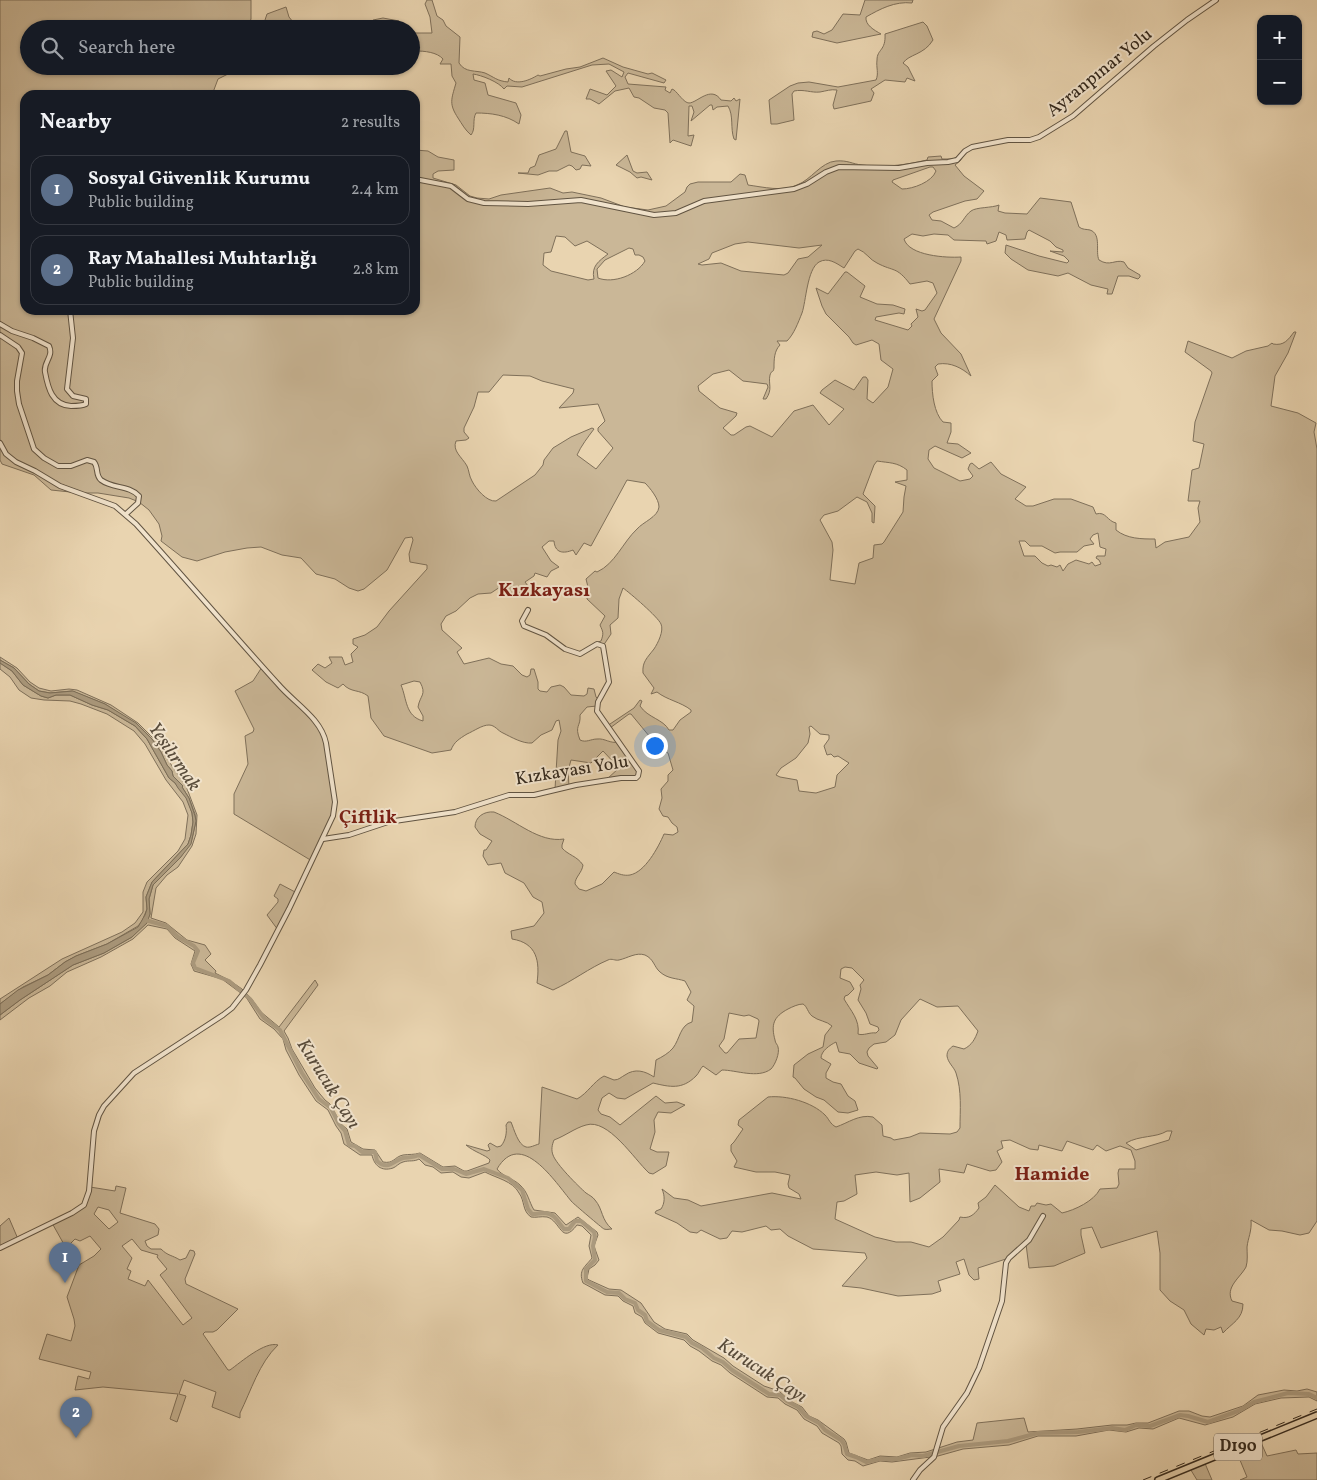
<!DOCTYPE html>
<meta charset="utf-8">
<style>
:root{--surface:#171b24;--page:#20242c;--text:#f1f3f6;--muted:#9ea1a6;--line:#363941;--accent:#7c3aed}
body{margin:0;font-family:Vollkorn,serif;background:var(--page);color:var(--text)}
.controls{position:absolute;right:15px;top:15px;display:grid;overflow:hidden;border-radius:10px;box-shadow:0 1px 4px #0004}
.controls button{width:45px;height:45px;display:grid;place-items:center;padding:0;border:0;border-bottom:1px solid var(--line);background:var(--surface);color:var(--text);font:25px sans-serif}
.you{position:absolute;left:654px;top:745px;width:18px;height:18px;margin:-12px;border:4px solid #fff;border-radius:50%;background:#1a73e8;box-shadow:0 0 0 8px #1a73e833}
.badge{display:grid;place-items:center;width:32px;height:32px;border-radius:50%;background:var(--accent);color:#fff;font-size:16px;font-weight:700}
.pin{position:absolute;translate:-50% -41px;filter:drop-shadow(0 1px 2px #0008)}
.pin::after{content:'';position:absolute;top:26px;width:18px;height:15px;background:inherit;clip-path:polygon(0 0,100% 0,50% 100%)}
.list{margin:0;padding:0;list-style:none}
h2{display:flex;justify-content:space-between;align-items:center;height:65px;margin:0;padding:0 20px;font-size:21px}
h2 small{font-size:16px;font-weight:400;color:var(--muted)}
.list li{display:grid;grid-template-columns:32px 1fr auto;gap:15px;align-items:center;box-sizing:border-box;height:70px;margin:0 10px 10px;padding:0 10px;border:1px solid var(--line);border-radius:15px}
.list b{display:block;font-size:19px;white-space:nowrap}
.list p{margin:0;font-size:16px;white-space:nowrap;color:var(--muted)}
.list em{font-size:16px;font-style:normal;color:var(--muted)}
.icon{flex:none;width:28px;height:28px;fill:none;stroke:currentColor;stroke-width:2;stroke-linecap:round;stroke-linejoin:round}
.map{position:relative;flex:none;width:1317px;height:1480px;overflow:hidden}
.search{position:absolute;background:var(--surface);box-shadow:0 1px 4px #0004;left:20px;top:20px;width:400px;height:55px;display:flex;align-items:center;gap:12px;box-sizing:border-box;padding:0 18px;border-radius:28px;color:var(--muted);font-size:19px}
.panel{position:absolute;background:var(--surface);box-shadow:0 1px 4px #0004;left:20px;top:90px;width:400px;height:225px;border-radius:15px}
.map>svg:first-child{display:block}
.green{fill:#cab797;stroke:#7f705a;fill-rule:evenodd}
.water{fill:#ab9a7e;stroke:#7b6d57}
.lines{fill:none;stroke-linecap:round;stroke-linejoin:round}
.river{stroke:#ab9a7e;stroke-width:4}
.tertiary-casing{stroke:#615442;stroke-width:6}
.primary-casing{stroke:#34291d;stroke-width:8}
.tertiary{stroke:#f1e3cc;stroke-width:4}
.primary{stroke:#e9d4b0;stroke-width:5}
.rail{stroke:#34291d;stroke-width:1;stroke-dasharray:9 9;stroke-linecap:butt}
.labels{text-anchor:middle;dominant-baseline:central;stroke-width:4;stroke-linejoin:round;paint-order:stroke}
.shield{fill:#f1e3cc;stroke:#6d6152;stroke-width:1}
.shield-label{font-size:16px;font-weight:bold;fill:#34291d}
.street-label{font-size:18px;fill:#34291d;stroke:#f1e3cc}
.water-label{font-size:19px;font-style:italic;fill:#584b3a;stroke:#f1e3cc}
.neighbourhood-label{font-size:19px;font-weight:bold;fill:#7a1f14;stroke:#f1e3cc}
.quarter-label{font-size:20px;font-weight:bold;fill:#7a1f14;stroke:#f1e3cc}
</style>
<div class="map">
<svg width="1317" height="1480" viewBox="0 0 1317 1480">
<rect width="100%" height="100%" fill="#e9d4b0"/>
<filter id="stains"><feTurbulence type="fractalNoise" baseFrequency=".004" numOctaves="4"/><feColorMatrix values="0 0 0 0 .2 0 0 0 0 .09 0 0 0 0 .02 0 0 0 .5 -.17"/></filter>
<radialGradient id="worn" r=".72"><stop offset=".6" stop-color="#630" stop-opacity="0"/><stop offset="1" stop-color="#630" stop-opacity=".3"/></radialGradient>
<!-- green -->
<g class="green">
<path d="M 0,0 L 251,0 L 251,19 L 247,29 L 29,29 L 29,66 L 231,66 L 228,74 L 218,79 L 212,95 L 25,95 L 25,310 L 415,310 L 415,150 L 428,151 L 438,157 L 454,160 L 454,170 L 438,171 L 433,174 L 433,178 L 456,185 L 470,196 L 477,198 L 489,199 L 501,195 L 550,188 L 563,193 L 572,192 L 601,198 L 625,207 L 648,210 L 666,206 L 685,192 L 687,187 L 690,184 L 698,182 L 731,182 L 740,174 L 745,175 L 748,185 C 763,187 783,192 797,185 C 811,180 821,162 836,161 C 848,160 852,164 862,165 C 883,168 906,165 927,160 L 928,157 L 941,156 L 942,159 L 953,159 L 966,152 L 960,161 L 955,165 L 964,176 L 984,191 L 977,199 L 965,201 L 933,212 L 929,215 L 932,220 L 941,221 L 954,228 C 963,224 964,216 971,211 C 976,207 992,208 999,205 L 998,211 L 1005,213 L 1027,214 L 1040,198 L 1071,202 L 1079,227 C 1083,230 1086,229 1090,230 C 1102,234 1095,252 1099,260 C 1110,267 1115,259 1124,262 L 1128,268 L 1140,275 L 1140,277 L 1138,279 L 1129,276 L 1118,276 L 1112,294 L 1107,294 L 1108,289 L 1091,285 L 1068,273 L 1058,276 L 1028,270 L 1011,259 L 1005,253 L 1006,245 L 1039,256 L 1067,263 L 1069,261 L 1064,256 L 1050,251 L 1063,252 L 1063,250 L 1056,247 L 1050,241 L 1029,230 L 1027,232 L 1025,239 L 1007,240 L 1006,235 L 999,232 L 996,241 L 987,244 L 986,241 L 954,240 L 948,235 L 934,234 L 923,236 L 912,234 L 904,239 C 909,256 947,258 961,257 L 961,261 L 934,319 L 941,333 L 961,354 L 971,376 C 962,368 951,362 938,364 L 935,367 L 938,375 L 932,381 C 932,394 934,413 943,422 L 951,423 L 951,432 L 947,443 L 958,444 L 971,453 L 962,458 L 935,446 L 929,450 L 928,459 L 934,468 L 960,481 L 970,479 L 973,476 L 968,469 L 970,464 L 972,463 L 979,469 L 991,462 L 1001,474 L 1026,487 L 1015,499 L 1026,506 L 1033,506 L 1054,499 L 1071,499 L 1093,507 L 1096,514 C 1106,511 1107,521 1116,523 L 1116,530 C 1127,539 1142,539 1155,539 L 1156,548 L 1165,542 L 1189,537 L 1200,522 L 1198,508 L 1200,501 L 1188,501 L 1192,470 L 1199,468 L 1204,444 L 1193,441 L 1195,422 L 1212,373 L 1211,371 L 1185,352 L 1188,341 L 1232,358 L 1246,351 L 1268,346 L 1272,343 L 1273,344 C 1284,346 1288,340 1294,332 L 1296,332 L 1288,353 L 1275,376 L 1271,406 L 1298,413 L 1316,423 L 1314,432 L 1317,449 L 1317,1221 L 1309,1233 L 1300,1235 L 1282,1231 L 1269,1230 L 1251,1220 C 1252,1231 1248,1238 1247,1247 C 1247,1253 1248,1261 1246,1267 C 1240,1278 1225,1287 1232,1301 L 1243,1304 C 1243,1319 1232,1323 1223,1333 L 1221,1327 L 1214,1330 L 1206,1329 L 1204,1335 L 1191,1324 L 1184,1310 L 1170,1301 L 1160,1290 L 1160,1253 L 1157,1231 L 1101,1248 L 1092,1227 L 1081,1229 L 1081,1235 L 1085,1253 L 1054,1266 L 1029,1268 L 1026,1244 L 1009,1258 L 978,1268 L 979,1279 L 974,1280 L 969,1275 L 964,1259 L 956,1262 L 960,1274 L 938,1281 L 941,1291 L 932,1294 L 898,1296 L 861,1288 L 842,1286 L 867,1258 L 865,1253 L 813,1249 L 788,1236 L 780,1229 L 771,1230 L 766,1226 L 742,1232 L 732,1231 L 727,1238 L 720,1239 L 701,1230 L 697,1233 L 690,1232 L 677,1223 L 655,1213 L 656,1211 L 661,1209 C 665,1203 665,1196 662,1189 L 674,1198 L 688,1200 L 701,1206 L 772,1193 L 801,1199 L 799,1194 L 789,1188 L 788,1184 L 790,1175 L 775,1172 L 756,1172 L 734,1167 L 737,1161 L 731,1151 L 731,1145 L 734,1142 L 743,1129 L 738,1125 L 739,1120 L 768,1097 C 786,1095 812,1102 825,1115 C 829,1119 830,1124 836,1127 C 848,1123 859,1114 873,1117 L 882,1125 L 883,1136 L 891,1138 L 894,1140 L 910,1137 L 920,1133 L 950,1134 L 957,1132 L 960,1128 C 960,1110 962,1091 956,1073 C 954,1067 948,1063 947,1056 C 947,1051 949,1049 953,1046 L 964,1049 C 972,1045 975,1039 978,1031 L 958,1006 L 937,1007 L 920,999 L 901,1020 L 895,1035 L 886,1042 L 874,1044 L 869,1048 L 867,1052 L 868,1056 L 878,1068 L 877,1069 L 859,1063 L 850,1054 L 839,1052 L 836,1042 C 830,1045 821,1051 821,1058 L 831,1064 L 826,1073 L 826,1078 L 833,1082 L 841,1084 L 848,1096 L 855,1101 L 858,1110 L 848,1113 L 838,1112 L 824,1100 L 816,1097 L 804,1089 L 795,1078 L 793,1077 L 794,1065 L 808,1054 L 823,1047 L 825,1035 L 832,1026 C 827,1021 818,1021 812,1016 C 808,1013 807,1006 803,1004 C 798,1004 792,1007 788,1009 C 773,1017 771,1025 775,1040 C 775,1043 778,1045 778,1047 C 780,1053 775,1065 771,1069 C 758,1079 736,1070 722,1070 L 716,1075 L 703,1066 C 700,1069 699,1073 696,1076 C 682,1090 670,1087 653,1083 L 625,1099 L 617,1098 L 609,1093 L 602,1098 L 598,1110 L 601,1114 L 610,1117 L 620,1125 L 656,1096 L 665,1103 L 677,1102 L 685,1105 L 671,1113 L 658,1112 L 654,1120 L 655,1132 L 650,1149 L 657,1152 L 669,1152 L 666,1166 L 653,1174 L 649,1173 C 634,1159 608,1118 586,1125 C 575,1128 565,1136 554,1140 C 552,1145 551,1150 553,1155 C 556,1164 578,1186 586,1193 C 589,1195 593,1197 595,1200 C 603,1209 601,1220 612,1229 C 609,1229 607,1230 604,1229 C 602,1228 574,1204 572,1202 C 555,1182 521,1128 497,1169 C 502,1176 514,1179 520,1185 C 528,1192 529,1202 534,1210 L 555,1213 L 566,1225 L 578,1217 L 597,1232 L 598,1235 L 594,1246 L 599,1260 L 595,1265 L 589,1269 L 587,1278 L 589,1280 L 609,1289 L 621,1290 L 641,1303 L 654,1322 L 665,1329 L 687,1334 L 693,1340 L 724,1358 L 733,1366 L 764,1386 L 779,1391 L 790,1401 L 802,1407 L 809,1416 L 818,1420 L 844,1439 L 846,1442 L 849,1453 L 868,1460 L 880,1456 L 897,1457 L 910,1453 L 926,1452 L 957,1442 L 973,1440 L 977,1423 L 1024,1418 L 1028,1432 L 1077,1429 L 1112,1425 L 1127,1425 L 1136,1423 L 1148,1423 L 1179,1411 L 1189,1411 L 1202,1416 L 1210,1417 L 1243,1406 L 1258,1395 L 1284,1390 L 1297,1391 L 1307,1389 L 1317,1392 L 1317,1401 L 1309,1397 L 1281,1398 L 1255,1404 L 1233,1417 L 1205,1425 L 1179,1418 L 1153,1429 L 1139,1428 L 1126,1432 L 1109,1430 L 1076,1436 L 1038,1436 L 1009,1445 L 963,1449 L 938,1456 L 892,1462 L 880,1461 L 863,1466 L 855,1461 L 848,1460 L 842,1454 L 841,1446 L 839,1443 L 822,1433 L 817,1426 L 804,1419 L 797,1410 L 785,1404 L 778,1398 L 767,1397 L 730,1373 L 721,1365 L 712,1361 L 699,1351 L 690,1346 L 684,1340 L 658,1333 L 645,1323 L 642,1317 L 635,1313 L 633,1306 L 623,1301 L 618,1296 L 605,1295 L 583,1283 C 578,1270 585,1267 592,1258 L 589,1246 L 591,1235 L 582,1226 L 577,1225 C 561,1246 561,1221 547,1217 C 541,1216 536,1218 531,1217 C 522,1211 525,1201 519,1193 C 513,1181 496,1178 485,1172 L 469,1178 L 461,1177 L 453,1172 L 441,1173 L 433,1167 L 425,1165 L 419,1159 C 414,1162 409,1160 403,1162 C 399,1163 396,1167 393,1168 C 381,1172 374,1165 372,1155 L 360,1155 L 344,1144 L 341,1133 L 336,1126 L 328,1110 L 316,1101 L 299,1075 L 286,1050 L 283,1039 L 274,1029 L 260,1019 L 246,997 L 222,979 L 194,971 L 191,964 L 195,951 L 175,938 L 167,929 L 148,925 L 133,939 L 101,957 L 67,972 L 50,986 L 29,998 L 0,1020 L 0,1015 L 20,1000 L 73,965 L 104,953 L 132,937 L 146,923 L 150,914 L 149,899 L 153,885 L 180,858 L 189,845 L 192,839 L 196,821 L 195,814 L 189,798 L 182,787 L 183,786 L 173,776 L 172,771 L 167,765 L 161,752 L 152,739 L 137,725 L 105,704 L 72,691 L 50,693 L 39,691 L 29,684 L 14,668 L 0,660 L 0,657 L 17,668 L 30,682 L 39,688 L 51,691 L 69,689 L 77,690 L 111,705 L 138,723 L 158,743 L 172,766 L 186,786 L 197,815 L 196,834 L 192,846 L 178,867 L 167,875 L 156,888 L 151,918 L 166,923 L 187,940 L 205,945 L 211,954 L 205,960 L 216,971 L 215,973 L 229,980 L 242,989 L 251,998 L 261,1012 L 279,1027 L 315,980 L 318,985 L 284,1031 L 288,1038 L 292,1049 L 315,1088 L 325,1100 L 330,1104 L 341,1124 L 347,1129 L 351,1142 L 363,1149 L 375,1150 L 383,1162 C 394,1164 394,1157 403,1155 C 410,1154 413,1155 420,1153 L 443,1167 L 455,1166 L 464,1171 L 467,1171 L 489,1163 L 490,1160 C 486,1155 474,1152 466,1145 L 487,1151 L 490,1150 L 488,1145 L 490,1143 L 497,1147 L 501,1146 C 506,1140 507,1132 506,1125 L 508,1122 L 511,1122 C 514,1129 518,1145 526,1147 C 530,1148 535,1145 539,1144 L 542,1087 L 577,1099 C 588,1093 593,1082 604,1076 L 614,1080 C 619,1080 621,1077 625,1075 C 635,1068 645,1071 654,1077 L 656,1060 C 662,1057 669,1053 673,1048 C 680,1039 680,1025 692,1022 L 694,1006 L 687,1000 L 691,992 L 685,981 C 676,978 668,979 660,972 C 654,967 654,959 645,955 C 636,952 628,958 619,960 C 615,961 612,958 608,960 C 589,968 573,981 553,990 L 537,983 C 540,961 537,943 512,939 L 511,931 L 534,926 L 544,913 L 542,902 L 533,897 L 524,883 L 505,873 L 501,863 L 488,865 L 483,856 L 484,850 L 486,850 L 492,841 L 480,834 L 475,827 C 475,817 484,811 494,812 C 517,821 539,843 564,839 L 562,845 L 562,848 C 568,855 577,856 583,865 C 582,873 575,877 575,884 L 579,889 L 586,891 L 602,884 L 614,872 C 619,874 624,876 630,875 C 645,872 658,848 664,834 L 673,835 L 678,832 L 677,827 L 672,823 L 668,817 L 663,816 L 659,809 L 662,798 L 661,789 L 668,781 L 668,775 L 673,770 L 668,753 L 659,748 L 631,714 L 629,714 L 610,728 L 607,726 L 634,708 L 640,700 L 642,701 L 640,706 C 648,718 663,719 669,730 L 673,730 L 680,720 L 691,712 L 691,710 C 681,702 667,700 657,692 L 651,694 L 654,688 L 643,673 C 642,662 647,658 654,649 C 658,643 664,631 661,624 C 658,617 630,593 623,588 L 619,599 L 618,618 L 610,625 L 611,634 L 603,646 L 598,642 L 601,641 C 604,633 603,632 600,625 L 605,616 L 587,599 L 588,587 L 586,579 L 595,571 L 597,572 C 615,564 623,542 637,529 C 643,522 658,517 659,507 C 659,499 650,488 645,483 L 627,480 L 591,546 L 584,543 L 576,555 L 573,550 C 563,554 555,553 554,541 L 549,541 L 542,547 L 551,561 L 559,567 L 551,571 L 547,577 L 535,573 L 534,576 L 525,582 L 528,586 L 516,595 L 500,587 L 491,593 L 478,594 L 470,598 L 456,611 L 446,616 L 441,624 L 442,630 L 462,648 L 457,652 L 464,664 L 489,658 L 501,664 L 513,666 L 522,675 L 527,677 L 530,675 L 531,669 L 534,669 L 538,682 L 538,689 L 540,691 L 547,692 L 551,687 L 560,685 L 564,687 L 571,695 L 584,696 L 587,694 L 588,688 L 594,689 L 596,697 L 599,700 L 597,706 L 587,707 L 580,715 C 581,727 574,725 580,740 C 586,743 591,739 597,739 C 605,738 610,744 619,742 L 637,768 L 638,776 L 607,779 L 619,768 L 603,751 L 591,763 L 571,760 L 568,771 L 569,786 L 555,789 L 558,740 L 561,731 L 559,720 L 556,721 L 552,730 L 541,735 L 532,743 C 523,744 511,737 503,733 C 498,731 495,725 489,725 C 482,725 474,731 467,734 C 459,739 454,742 451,750 L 432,753 L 384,736 L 371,718 L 368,696 C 359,689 351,693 343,684 L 338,688 L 326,682 L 312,670 L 318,664 L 325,668 L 332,663 L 329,657 L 342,657 L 345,665 L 353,662 L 351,654 L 358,647 L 353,644 L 353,639 L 365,635 L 377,627 L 389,611 L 427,569 L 427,565 L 410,562 L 409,554 L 413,540 L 412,537 L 405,538 L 387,570 L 364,589 L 358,591 L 349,588 L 335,579 L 316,574 L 301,558 L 282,555 L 261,547 L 247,548 L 225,552 L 197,561 L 182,557 L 161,541 L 162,536 L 159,524 L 149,510 L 139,502 L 129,498 L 98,493 L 80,493 L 51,490 L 34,475 L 2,464 L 0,460 ZM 930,167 L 933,167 L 936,171 C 932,182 913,189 902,189 L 892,182 L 893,180 ZM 556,236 L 565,237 L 575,246 L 587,241 L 608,254 C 599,261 591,266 594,279 L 588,280 L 551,271 L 543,265 L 544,253 L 551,252 ZM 748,242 L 799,248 L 822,245 L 808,257 L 798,259 L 788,273 L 784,275 L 741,271 L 721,263 L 702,265 L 698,264 L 709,259 L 712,253 L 735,244 ZM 629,248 L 633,249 L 635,255 L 639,255 L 643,257 L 645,261 C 637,275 613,284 598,278 L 597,269 L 605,260 ZM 858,249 C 866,252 870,260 877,263 C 894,272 896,266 910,284 L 927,281 L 933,283 L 937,293 L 925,310 L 922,311 L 916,309 L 918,317 L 911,324 L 912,326 L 908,330 L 875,320 L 876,317 L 899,313 L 904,314 L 905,309 L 893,305 L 877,304 L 860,297 L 865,286 L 847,272 L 845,272 L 828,294 L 816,288 L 822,306 L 826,314 L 849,337 L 853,343 L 856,345 L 872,340 L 879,344 L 881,360 L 893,369 L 888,387 L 873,403 L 867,399 L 868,380 L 866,377 L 863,377 L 854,390 L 835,380 L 822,390 L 820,393 L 844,409 L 829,425 L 813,405 L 794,411 L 772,437 L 750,426 L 746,427 L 734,435 L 731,435 L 723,428 L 736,416 L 737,413 L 720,408 L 699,391 L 698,386 L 713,374 L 729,370 L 743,381 L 767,384 L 768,387 L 763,399 L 766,399 C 773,389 768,384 770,375 C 772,369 773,374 774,368 C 774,360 774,351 780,345 L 777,341 L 787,341 C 794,334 798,323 802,313 C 806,302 807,269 819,262 C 828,257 836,263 844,268 L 855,251 ZM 503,375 L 530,376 L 542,381 L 574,389 L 573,393 L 559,408 L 598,404 L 605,421 L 598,428 L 598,431 L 613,448 L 596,469 L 577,455 C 581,446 588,437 594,429 L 592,428 L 571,437 L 553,448 L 544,460 L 543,465 L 535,475 L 496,501 C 487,502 476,489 472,481 C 469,476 469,470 467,466 C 462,457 452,451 456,441 L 466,440 L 469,438 L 464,432 L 464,428 L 474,407 L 478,392 L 489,392 ZM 877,461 C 889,463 897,462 907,470 L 907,480 L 895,482 L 906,486 L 904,497 L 903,512 L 884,542 L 882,544 L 874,545 L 873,558 L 859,563 L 855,584 L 830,580 L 833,550 L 832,542 L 820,520 L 824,515 L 838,511 L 857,497 L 867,502 L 872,513 L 872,522 L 874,523 L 875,506 L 863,494 L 874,465 ZM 1098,533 L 1100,547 L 1106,549 L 1105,556 L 1097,556 L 1096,558 L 1099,560 L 1101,564 L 1095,566 L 1092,562 L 1089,564 L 1076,560 L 1068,564 L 1063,571 L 1060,565 L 1057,567 L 1051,565 L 1048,566 L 1042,563 L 1035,556 L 1024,556 L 1019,541 L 1025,541 L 1030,546 L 1042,546 L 1055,553 L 1060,552 L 1077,552 L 1084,546 L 1094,544 L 1090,539 L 1093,535 ZM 414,681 L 420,682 C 427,695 420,695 418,707 L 423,716 L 423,721 C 405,716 407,699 401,685 ZM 811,726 L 820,734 L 829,735 L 829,739 L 824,746 L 827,755 L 831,754 L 834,757 L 838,756 L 849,763 L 837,775 L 835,787 L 816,793 L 799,791 L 797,780 L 780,777 L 776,775 L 781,768 L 796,758 L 808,743 L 810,734 L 809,727 ZM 845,967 L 852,968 L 864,980 L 860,985 L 861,989 L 858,1000 L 866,1013 L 870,1024 L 878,1027 L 879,1030 L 876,1033 C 870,1032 863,1036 858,1034 C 860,1020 851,1011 844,999 L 845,996 L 848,995 L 854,989 L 850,982 L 840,978 L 841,969 ZM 729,1013 L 744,1016 L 749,1015 L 758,1019 L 759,1021 L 756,1038 L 739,1039 L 727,1053 L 725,1053 L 719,1046 L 724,1039 ZM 1167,1131 L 1172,1131 L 1169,1140 L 1136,1150 L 1126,1143 C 1140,1135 1156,1138 1167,1131 ZM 1010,1140 L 1030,1149 L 1038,1150 L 1039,1145 L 1062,1151 L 1067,1141 L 1093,1150 L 1097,1145 L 1106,1151 L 1120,1146 L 1131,1150 L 1135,1161 L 1135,1169 L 1119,1169 L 1118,1173 L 1119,1184 L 1117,1188 L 1100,1189 C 1094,1201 1075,1210 1062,1213 L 1051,1204 L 1046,1205 L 1037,1203 L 1035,1206 L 1031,1206 L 1029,1211 L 1019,1207 L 995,1185 L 986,1197 L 978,1203 L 979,1208 C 974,1215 969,1219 960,1217 L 959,1220 L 943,1237 L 929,1247 L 911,1242 L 896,1242 L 875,1237 L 835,1219 L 837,1202 L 844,1201 L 857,1194 L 855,1175 L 876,1172 L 897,1175 L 909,1173 L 910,1202 L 920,1198 L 940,1182 L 939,1169 L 964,1173 L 967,1164 L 990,1171 L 996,1170 L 1002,1162 L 997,1151 L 1003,1148 L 1001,1141 Z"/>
<path d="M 427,0 L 432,0 L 437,16 L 443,20 L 446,26 L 460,37 L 459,63 C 465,73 476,70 485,73 C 494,77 497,81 508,82 L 509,78 C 516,86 530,80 538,75 L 540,76 L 566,69 L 580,67 L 603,58 L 623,67 L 648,74 L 652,73 L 666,80 L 664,83 L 628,73 L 625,77 L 628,84 L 666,87 L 665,90 L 670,93 L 672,89 L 674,90 C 678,93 684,103 689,103 C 697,103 711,85 721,100 L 731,101 L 734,98 L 736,101 L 740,99 L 736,140 L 734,139 C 730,128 734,116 728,106 L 717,107 L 713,110 L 712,105 L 710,105 L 691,121 L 694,112 L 692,106 L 689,106 L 688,136 L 694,135 L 691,146 L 673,140 L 670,143 L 668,113 L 665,110 L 654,108 L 639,98 L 634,97 L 629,88 L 615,91 L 599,104 L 590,99 L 586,99 L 590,89 L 607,95 L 616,86 L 606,71 L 611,70 L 622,77 L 624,72 L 609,64 L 592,65 L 522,87 L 507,86 L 504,89 C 499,82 481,75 473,74 L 474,80 L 485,83 L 488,95 L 516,103 L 521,115 L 519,124 C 506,115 491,113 476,113 C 472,120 476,129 471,135 C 465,130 462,124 458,118 C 449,104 451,100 456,83 L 452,76 L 451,64 L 440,64 L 443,59 C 437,52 424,51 416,51 L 411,48 L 411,40 L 414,39 L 411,37 L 411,33 L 432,33 L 430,17 L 425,4 Z"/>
<path d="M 865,0 L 913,0 L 912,3 C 895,1 880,9 866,17 C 865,25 874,30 881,34 L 837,43 L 812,37 L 813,32 L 817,31 L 824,34 L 832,30 L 843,14 L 860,15 Z"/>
<polygon points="286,7 289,17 293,22 292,28 262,29 267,14"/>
<path d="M 383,18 L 399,21 L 402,26 L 399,29 C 396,28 394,26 390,26 C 381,24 377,30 369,25 L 373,20 Z"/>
<path d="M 923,22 L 927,26 L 933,40 C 924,55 909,54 903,63 L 908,67 L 915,81 L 907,78 L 905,82 L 885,80 L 871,89 L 874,93 L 871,101 L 834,109 L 833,105 L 837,90 C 831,89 826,91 820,92 C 811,93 804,89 794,91 L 792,94 L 794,120 L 777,124 L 771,124 L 769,100 L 790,86 L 798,83 L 809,82 L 838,87 L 876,80 C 879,73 876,68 877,60 C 877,49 886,51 885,34 Z"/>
<polygon points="565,131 567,131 571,152 585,156 591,166 582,165 580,169 576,170 572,166 569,165 557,171 549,171 538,175 518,173 528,173 530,168 535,166 539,155 556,149"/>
<polygon points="627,155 633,171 637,173 647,172 652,180 641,177 637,178 630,172 616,165"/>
<polygon points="0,663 12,671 23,685 41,696 48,698 56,695 70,695 92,705 108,710 135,726 147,739 169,778 175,783 187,798 192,813 193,822 191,835 188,844 152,882 146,897 147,909 142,921 138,926 107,944 76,956 65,962 48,975 23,987 0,1004 0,999 62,959 122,932 135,923 143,912 143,892 147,882 178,851 185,839 188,815 183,802 166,780 145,744 134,731 107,714 81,704 70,701 44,700 31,698 19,690 10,677 0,669"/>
<polygon points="262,667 315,721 324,733 334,797 334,813 312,861 234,814 234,794 248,764 245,736 253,732 254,729 235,691 253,681"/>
<polygon points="280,884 297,893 278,930 267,915 278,902 278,899 274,896"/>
<path d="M 116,1186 L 126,1188 L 120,1213 L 155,1224 L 159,1229 L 158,1235 L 145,1241 L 147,1246 L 151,1249 L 161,1249 C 168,1256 172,1255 180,1260 L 186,1258 L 190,1250 L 194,1251 L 195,1254 L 185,1279 L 186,1284 L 238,1309 L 217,1330 L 213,1332 L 205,1332 L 203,1334 L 228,1370 L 230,1370 C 241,1362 265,1341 278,1345 C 259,1363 251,1391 240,1413 L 240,1418 L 212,1407 L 216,1392 L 184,1380 L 179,1394 L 186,1396 L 177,1422 L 170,1419 L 178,1394 L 103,1387 L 75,1390 L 78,1376 L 89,1379 L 91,1372 L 39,1359 L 47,1334 L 71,1341 L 75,1326 L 74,1319 L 67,1297 L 79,1265 L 94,1256 L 101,1249 L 90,1236 L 80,1241 L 75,1239 L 66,1248 L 52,1223 L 81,1208 L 90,1187 L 115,1191 ZM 98,1207 L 109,1210 L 118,1222 L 109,1229 L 94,1214 ZM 132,1239 L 141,1250 L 158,1255 L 157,1257 L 167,1269 L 160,1275 L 192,1318 L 183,1325 L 148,1280 L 145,1286 L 128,1279 L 131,1271 L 127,1269 L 132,1258 L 122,1246 Z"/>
<polygon points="9,1218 18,1239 0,1248 0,1226"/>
<polygon points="1259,1438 1267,1456 1296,1450 1298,1454 1317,1453 1317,1480 1240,1480 1247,1477 1235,1448"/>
<polygon points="1204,1461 1212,1480 1197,1480 1189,1467"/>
</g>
<!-- water -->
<polygon class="water" points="0,660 14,668 29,684 39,691 50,693 73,691 105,704 136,723 152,739 161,752 167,765 172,771 173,776 183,786 182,787 189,798 195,816 196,821 192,839 191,844 180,858 153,885 149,899 150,914 147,923 132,937 104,953 73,965 20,1000 0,1015 0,1004 18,990 48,975 65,962 76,956 107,944 138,927 145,915 147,909 146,897 152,882 188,844 191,835 193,822 192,813 186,798 178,788 175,783 169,778 147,739 135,726 108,710 92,705 70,695 56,695 48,698 41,696 23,685 12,671 0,663"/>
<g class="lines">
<!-- river -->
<path class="river" d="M 145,920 L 167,926 L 178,937 L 194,946 L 198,951 L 193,963 L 195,968 L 229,981 L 250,999 L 264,1018 L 280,1030 L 302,1073 L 319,1099 L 331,1108 L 339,1124 L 345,1131 L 349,1145 L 355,1146 L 362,1152 L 375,1152 L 377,1161 C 388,1171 393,1161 403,1158 C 409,1157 413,1158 419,1155 L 442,1169 L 454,1169 L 466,1174 L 484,1169 L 508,1178 L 522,1190 L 528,1209 L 532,1214 C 537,1214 541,1213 545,1213 C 556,1214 558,1223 564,1229 L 569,1229 L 575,1221 L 581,1221 L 594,1232 L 595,1237 L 593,1246 L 595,1260 L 586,1269 L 586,1281 L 607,1292 L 619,1293 L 625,1299 L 635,1303 L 638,1310 L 645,1315 L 647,1321 L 659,1330 L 686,1337 L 692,1343 L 702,1348 L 714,1358 L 723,1362 L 732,1370 L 769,1394 L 780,1395 L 787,1401 L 798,1407 L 806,1416 L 819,1423 L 825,1430 L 841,1440 L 844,1444 L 847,1454 L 856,1457 L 866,1462 L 880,1459 L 897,1459 L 912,1455 L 923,1456 L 959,1446 L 1008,1441 L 1038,1433 L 1078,1432 L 1112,1428 L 1125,1430 L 1136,1425 L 1150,1426 L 1180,1415 L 1188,1416 L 1208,1422 L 1238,1411 L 1254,1402 L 1288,1393 L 1309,1394 L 1317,1398"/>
<!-- tertiary casing -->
<g class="tertiary-casing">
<g id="tertiary">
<polyline points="415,179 451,186 468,199 484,203 528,204 581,200 654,215 676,213 704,201 794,189 807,184 826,172 839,167 899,168 927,163 948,162 957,160 965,151 972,147 1008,140 1030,140 1039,137 1073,116 1154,46 1187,20 1216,0"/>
<path d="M 0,324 L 12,331 L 33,338 L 49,346 C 54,357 43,362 45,372 C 48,388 52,405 71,406 C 77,406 82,406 86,404 L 86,399 L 73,396 L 67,389 L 73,338 L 70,310"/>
<path d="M 0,335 L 18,347 L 22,353 L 17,381 L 17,391 L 19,404 L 34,449 L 44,458 L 58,466 L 71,466 L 87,460 L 94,462 C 99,468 95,475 101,480 C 113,489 129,485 139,496 L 138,503 L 126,514"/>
<path d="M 0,443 L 6,454 L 16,462 L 35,471 L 60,486 L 115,506 L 136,524 C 184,577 230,631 278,684 C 294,703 321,718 326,743 L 335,802 L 333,816 L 289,909 L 260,965 L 246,990 L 232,1008 L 223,1015 L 134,1073 L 104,1106 L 99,1115 L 94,1131 L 89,1191 L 84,1205 L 72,1213 L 0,1248"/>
<polyline points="323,839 349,835 388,822 455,812 509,795 534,795 576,785 621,778 636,778 638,776 639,771 597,711 598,702 609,682 603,646 597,644 580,654 565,649 546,635 524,626 522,621 528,610"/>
<polyline points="913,1480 920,1470 934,1457 943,1427 967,1393 979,1368 1002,1301 1006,1263 1009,1258 1029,1240 1043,1216"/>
</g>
</g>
<!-- primary casing -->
<g class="primary-casing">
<polyline id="primary" points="1158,1480 1317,1415"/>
</g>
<!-- tertiary -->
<use href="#tertiary" class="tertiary"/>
<!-- primary -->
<use href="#primary" class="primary"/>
<!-- rail -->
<polyline class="rail" points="1143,1480 1317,1409"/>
</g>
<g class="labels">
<!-- shield labels -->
<rect class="shield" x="1214" y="1433.5" width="48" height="27" rx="4"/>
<g class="shield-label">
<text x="1238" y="1447">D190</text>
</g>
<!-- street labels -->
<g class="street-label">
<text transform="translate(1100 73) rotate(-39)">Ayranpınar Yolu</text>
<text transform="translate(572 771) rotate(-9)">Kızkayası Yolu</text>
</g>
<!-- water labels -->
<g class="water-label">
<text transform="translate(174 757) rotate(56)">Yeşilırmak</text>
<text transform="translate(328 1084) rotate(58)">Kurucuk Çayı</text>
<text transform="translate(762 1371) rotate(33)">Kurucuk Çayı</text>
</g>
<!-- neighbourhood labels -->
<g class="neighbourhood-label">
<text x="368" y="818">Çiftlik</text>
</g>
<!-- quarter labels -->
<g class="quarter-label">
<text x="544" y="591">Kızkayası</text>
<text x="1052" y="1175">Hamide</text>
</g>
</g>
<rect width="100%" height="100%" filter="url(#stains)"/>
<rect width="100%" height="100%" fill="url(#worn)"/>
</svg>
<div class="controls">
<button>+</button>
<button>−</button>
</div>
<div class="you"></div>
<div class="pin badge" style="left:65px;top:1283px;background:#5c6f8a">1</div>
<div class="pin badge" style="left:76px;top:1438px;background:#5c6f8a">2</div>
<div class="search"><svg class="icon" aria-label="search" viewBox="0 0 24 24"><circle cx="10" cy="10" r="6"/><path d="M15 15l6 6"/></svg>Search here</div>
<section class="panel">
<h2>Nearby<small>2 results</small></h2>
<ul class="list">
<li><span class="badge" style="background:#5c6f8a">1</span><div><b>Sosyal Güvenlik Kurumu</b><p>Public building</p></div><em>2.4 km</em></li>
<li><span class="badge" style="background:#5c6f8a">2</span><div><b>Ray Mahallesi Muhtarlığı</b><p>Public building</p></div><em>2.8 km</em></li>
</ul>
</section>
</div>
